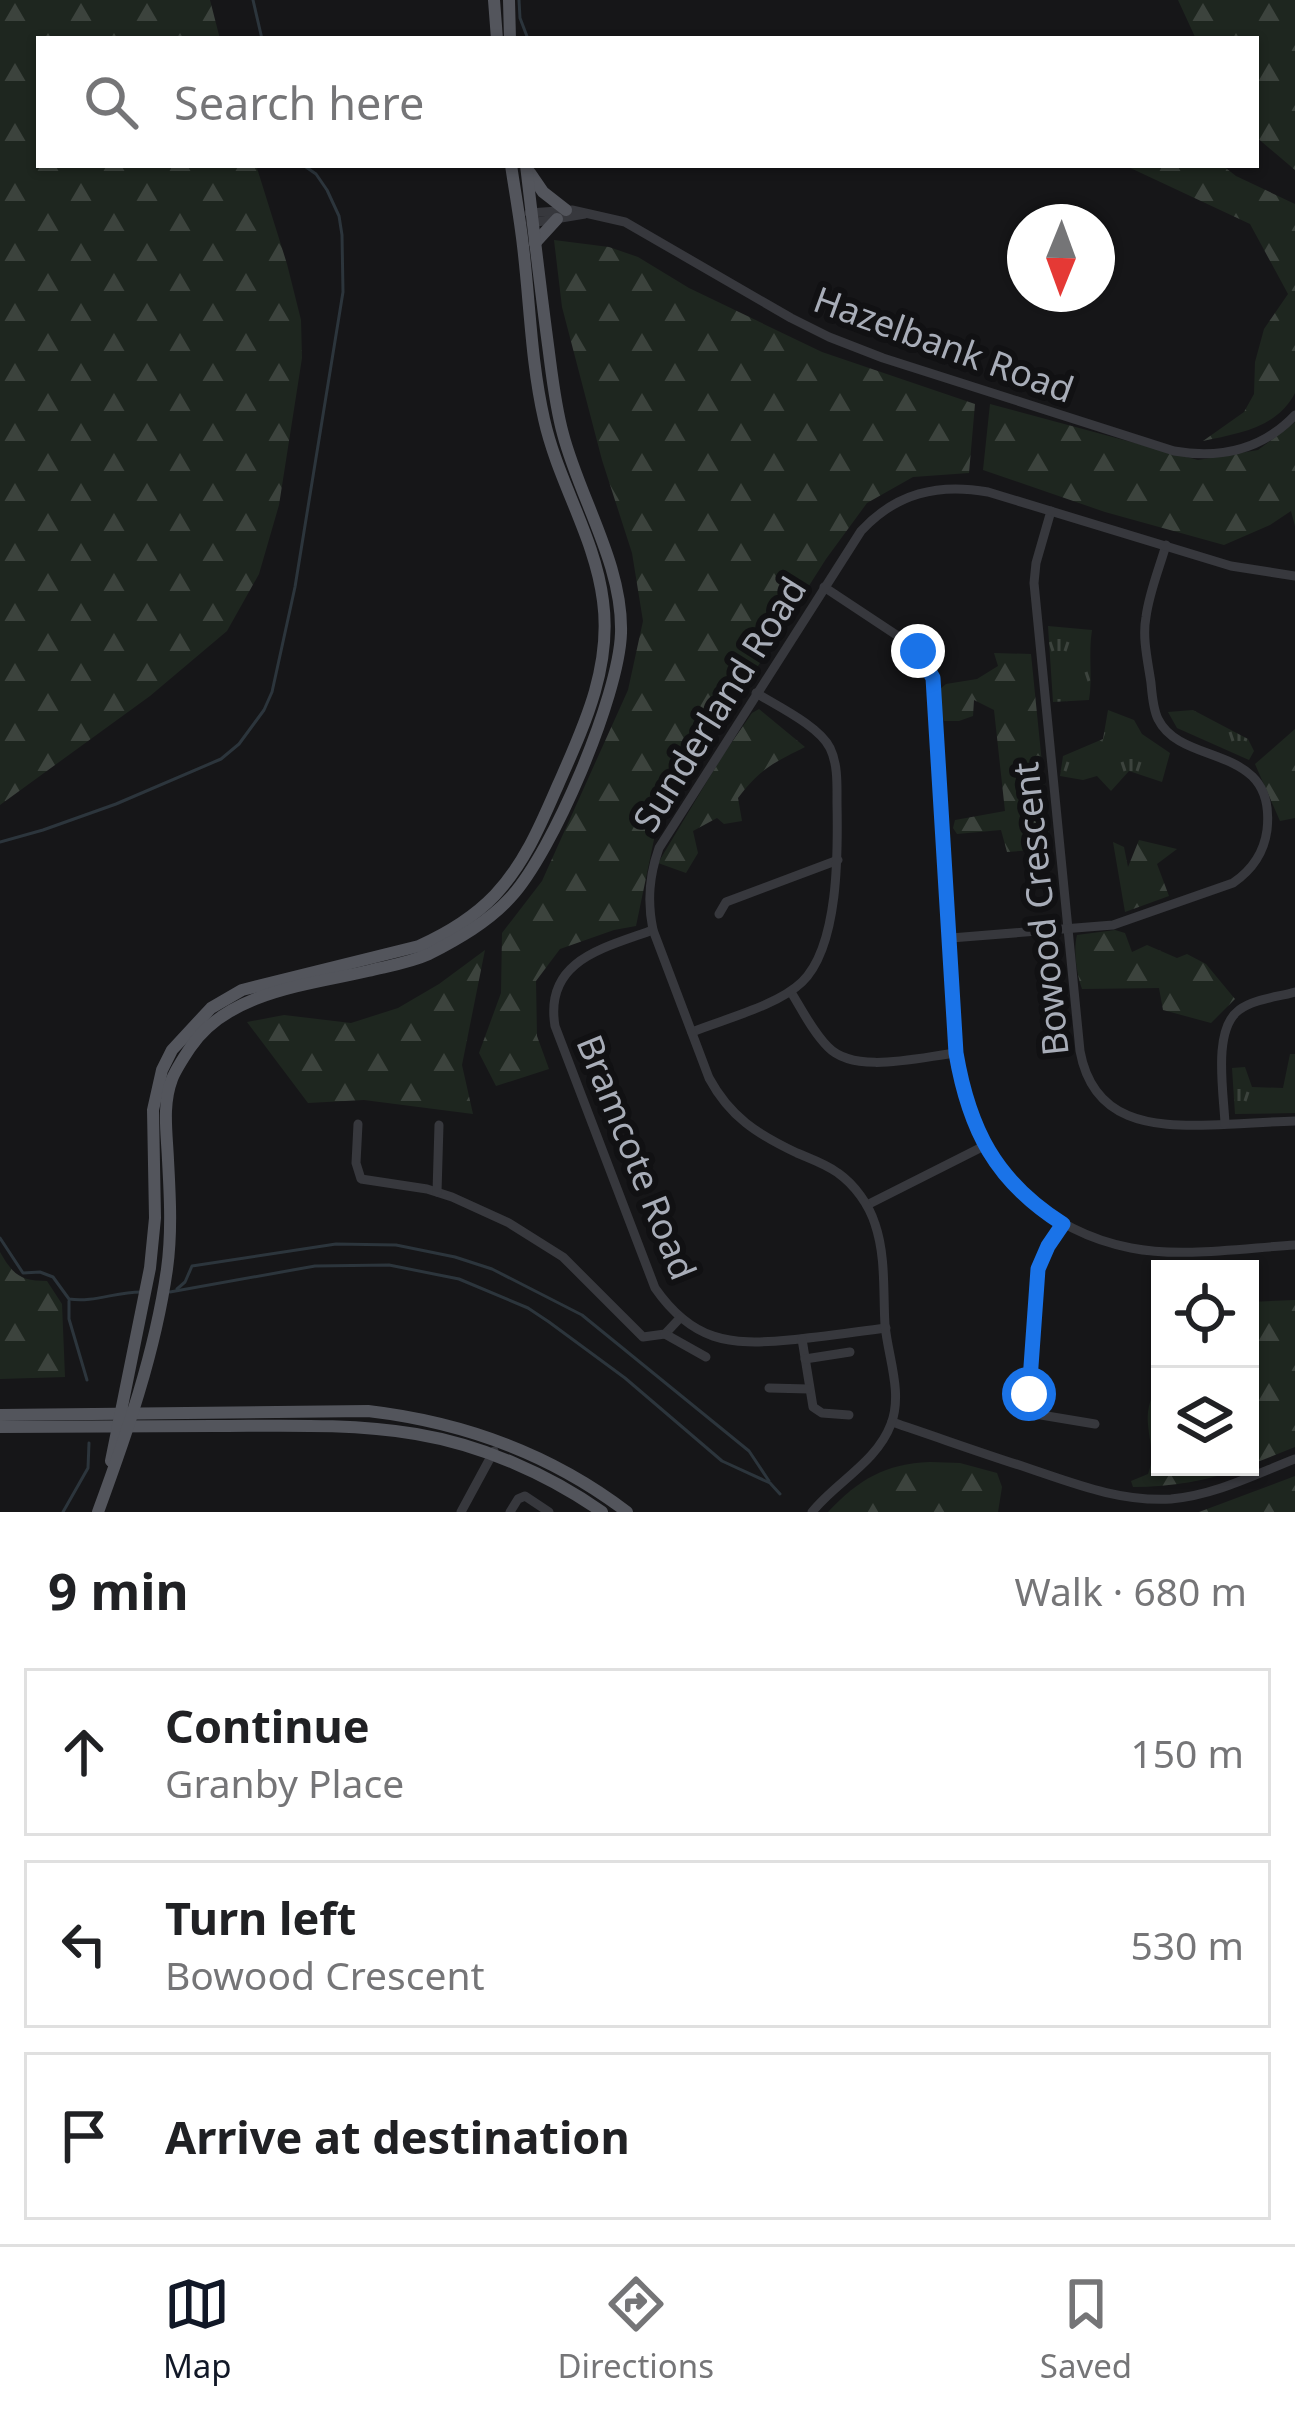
<!DOCTYPE html>
<meta charset="utf-8">
<style>
:root{--surface:#fff;--page:#f6f6f6;--text:#202124;--muted:#757577;--line:#e0e0e0;--accent:#111827}
body{margin:0;font-family:"Noto Sans",sans-serif;background:var(--page);color:var(--text)}
.controls{position:absolute;right:36px;bottom:36px;display:grid;overflow:hidden;border-radius:0px;box-shadow:0 3px 9px #0004}
.controls button{width:108px;height:108px;display:grid;place-items:center;padding:0;border:0;border-bottom:3px solid var(--line);background:var(--surface);color:var(--text);font:60px sans-serif}
.compass{position:absolute;left:1007px;top:204px;width:108px;height:108px;border-radius:50%;background:var(--surface);box-shadow:0 3px 9px #0004;rotate:181deg}
.stop{position:absolute;width:36px;height:36px;margin:-27px;border:9px solid #1a73e8;border-radius:50%;background:#fff}
.stop.end{background:#1a73e8;border-color:#fff;box-shadow:0 3px 12px #0008}
.list{margin:0;padding:0;list-style:none}
h2{display:flex;justify-content:space-between;align-items:center;height:156px;margin:0;padding:0 48px;font-size:51px}
h2 small{font-size:39px;font-weight:400;color:var(--muted)}
.list li{display:grid;grid-template-columns:78px 1fr auto;gap:36px;align-items:center;box-sizing:border-box;height:168px;margin:0 24px 24px;padding:0 24px;border:3px solid var(--line);border-radius:0px}
.list b{display:block;font-size:45px;white-space:nowrap}
.list p{margin:0;font-size:39px;white-space:nowrap;color:var(--muted)}
.list em{font-size:39px;font-style:normal;color:var(--muted)}
.icon{flex:none;width:66px;height:66px;fill:none;stroke:currentColor;stroke-width:2;stroke-linecap:round;stroke-linejoin:round}
.map{position:relative;flex:none;width:1295px;height:1512px;overflow:hidden}
.search{position:absolute;background:var(--surface);box-shadow:0 3px 9px #0004;left:36px;right:36px;top:36px;height:132px;display:flex;align-items:center;gap:30px;box-sizing:border-box;padding:0 42px;border-radius:0px;color:var(--muted);font-size:45px}
.sheet{height:732px;background:var(--surface)}
nav{display:flex;justify-content:space-around;align-items:center;box-sizing:border-box;height:168px;border-top:3px solid var(--line);background:var(--surface);font-size:33px;color:var(--muted)}
nav a{display:grid;justify-items:center;gap:6px}
nav .on{color:var(--accent)}
.map>svg:first-child{display:block}
.grass{fill:url(#grass-tufts)}
.forest{fill:url(#forest-firs)}
.lines{fill:none;stroke-linecap:round;stroke-linejoin:round}
.stream{stroke:#2c353c;stroke-width:3}
.minor{stroke:#37383d;stroke-width:9}
.major{stroke:#53555c;stroke-width:12}
.route{stroke:#1a73e8;stroke-width:15}
.labels{text-anchor:middle;dominant-baseline:central;stroke-width:12;stroke-linejoin:round;paint-order:stroke}
.street-label{font-size:36px;fill:#a8adb8;stroke:#111113}
</style>
<div class="map">
<svg width="1295" height="1512" viewBox="0 0 1295 1512">
<defs>
<pattern id="grass-tufts" width="24" height="20" patternUnits="userSpaceOnUse" patternTransform="scale(3)"><rect width="24" height="20" fill="#1e261f"/><path d="M3 7l-1-3M5 7V3M7 7l1-3M15 17l-1-3M17 17v-4M19 17l1-3" fill="none" stroke="#3c433d"/></pattern>
<pattern id="forest-firs" width="22" height="20" patternUnits="userSpaceOnUse" patternTransform="scale(3)"><rect width="22" height="20" fill="#1e261f"/><path d="M5 1l3.5 6h-7zM16 11l3.5 6h-7z" fill="#3c433d"/></pattern>
</defs>
<rect width="100%" height="100%" fill="#161618"/>
<!-- grass -->
<g class="grass">
<path d="M 1048,626 L 1092,630 C 1088,655 1093,676 1089,700 L 1053,702 Z"/>
<polygon points="1108,710 1134,720 1142,734 1170,753 1162,782 1129,771 1111,791 1097,776 1083,780 1060,776 1063,756 1103,739"/>
<polygon points="1193,710 1248,739 1254,751 1249,760 1177,728 1168,712"/>
<polygon points="1290,1054 1295,1054 1295,1113 1235,1114 1232,1068 1245,1067 1252,1087 1283,1088"/>
</g>
<!-- forest -->
<g class="forest">
<polygon points="0,0 210,0 220,39 39,39 39,165 256,165 287,264 301,320 302,358 279,505 259,574 227,631 150,696 0,805"/>
<polygon points="1178,0 1295,0 1295,170 1256,137 1256,39 1196,39"/>
<path d="M 1124,165 L 1222,165 L 1236,176 L 1295,204 L 1295,393 C 1276,429 1238,433 1203,441 L 1244,412 L 1254,394 L 1255,362 L 1264,329 L 1288,294 L 1250,224 Z"/>
<polygon points="554,240 609,247 638,257 689,288 822,352 975,404 969,473 913,477 867,503 826,559 657,825 636,926 614,930 560,949 536,981 537,1036 549,1069 496,1086 479,1053 501,993 502,933 542,881 628,690 643,621 632,553 602,460 562,307"/>
<polygon points="990,404 1198,460 1258,450 1295,422 1295,526 1291,511 1270,525 1224,545 1105,512 983,470"/>
<polygon points="994,653 1031,654 1050,843 1046,849 1007,852 1001,830 957,834 953,828 955,820 1005,811 994,710 974,700 973,716 959,721 944,721 940,713 940,689 946,684 977,679 998,666"/>
<path d="M 759,709 L 805,747 C 773,763 760,769 738,798 L 742,821 L 724,824 L 717,818 L 693,831 L 698,853 L 686,873 L 658,863 L 721,758 L 752,713 Z"/>
<polygon points="1295,729 1295,818 1280,821 1255,764"/>
<polygon points="1139,840 1177,849 1157,864 1169,896 1125,912 1113,842 1124,847 1128,867"/>
<path d="M 1115,930 L 1125,933 L 1132,952 L 1147,945 L 1177,958 L 1187,954 L 1206,964 L 1235,999 L 1211,1023 L 1163,1010 L 1159,988 L 1082,989 C 1077,975 1073,951 1077,935 Z"/>
<polygon points="485,950 462,1065 473,1114 364,1100 308,1103 247,1022 284,1015 351,1023 398,1008 439,984"/>
<path d="M 0,1252 C 13,1275 21,1281 47,1281 L 62,1304 L 65,1377 L 0,1379 Z"/>
<polygon points="1295,1300 1295,1447 1250,1465 1250,1302"/>
<path d="M 1160,1372 L 1160,1467 L 1244,1467 C 1208,1481 1172,1487 1133,1487 L 1131,1481 L 1148,1474 C 1157,1453 1146,1435 1148,1412 C 1150,1398 1157,1386 1160,1372 Z"/>
<path d="M 930,1462 L 960,1463 L 997,1473 L 1002,1487 L 998,1512 L 828,1512 C 859,1479 885,1464 930,1462 Z"/>
<polygon points="1295,1476 1295,1512 1199,1512"/>
</g>
<g class="lines">
<!-- stream -->
<g class="stream">
<polyline points="253,0 262,39"/>
<polyline points="519,0 520,18 528,39"/>
<polyline points="0,842 43,830 116,804 221,759 239,744 264,710 272,692 295,587 343,292 342,235 339,216 327,190 316,174 303,165"/>
<path d="M 0,1238 L 23,1273 L 40,1272 L 53,1277 L 69,1299 C 94,1303 118,1291 143,1292"/>
<polyline points="177,1289 185,1282 192,1266 336,1244 396,1245 455,1257 492,1269 582,1315 749,1451 769,1481"/>
<polyline points="170,1292 315,1266 389,1265 459,1279 528,1308 549,1322 625,1378 722,1461 770,1483 780,1494"/>
<polyline points="69,1301 69,1319 87,1380"/>
<polyline points="63,1512 88,1468 89,1443"/>
</g>
<!-- minor -->
<g class="minor">
<path d="M 529,213 L 572,210 L 625,222 L 791,318 L 829,337 L 883,358 L 1174,451 C 1220,459 1262,450 1295,415"/>
<polyline points="531,223 585,214"/>
<path d="M 1051,511 L 1036,563 L 1034,583 L 1080,1051 C 1093,1122 1151,1127 1211,1125 C 1239,1124 1267,1122 1295,1121"/>
<path d="M 824,587 L 910,644 L 925,659 L 933,678 C 941,763 945,848 950,933 C 954,985 952,1037 962,1088 C 979,1170 1049,1232 1131,1248 C 1181,1258 1244,1248 1295,1245"/>
<polyline points="719,914 726,902 838,860"/>
<path d="M 653,930 C 604,948 544,960 555,1026 L 655,1288 C 692,1341 729,1346 789,1340 C 822,1337 854,1332 886,1328"/>
<path d="M 951,938 L 1113,925 L 1233,883 C 1252,870 1264,853 1267,830 C 1277,742 1182,768 1158,719 C 1153,709 1152,694 1151,683 C 1148,662 1142,638 1146,617 C 1149,593 1159,569 1166,545"/>
<path d="M 791,992 C 802,1010 813,1032 828,1047 C 855,1075 920,1057 956,1053"/>
<path d="M 692,1032 C 724,1019 777,1006 802,982 C 839,946 838,852 837,803 C 837,785 838,764 830,748 C 819,726 777,706 756,693"/>
<polyline points="358,1124 356,1163 361,1179 427,1189 452,1197 509,1223 563,1257 643,1337 665,1334 680,1318"/>
<path d="M 1225,1124 C 1224,1094 1212,1030 1239,1010 C 1253,999 1278,997 1295,992"/>
<polyline points="437,1192 439,1125"/>
<polyline points="867,1205 984,1146"/>
<polyline points="1063,1224 1048,1246 1038,1269 1029,1405 1035,1414 1095,1424"/>
<polyline points="665,1334 706,1357"/>
<polyline points="802,1339 813,1407 822,1413 849,1415"/>
<polyline points="805,1359 850,1352"/>
<polyline points="769,1388 809,1389"/>
<path d="M 892,1422 C 937,1437 981,1453 1025,1467 C 1073,1483 1119,1502 1171,1499 C 1215,1495 1254,1475 1295,1459"/>
<polyline points="461,1512 494,1451"/>
<polyline points="510,1512 518,1499 525,1496 549,1512"/>
<path d="M 812,1512 C 836,1482 877,1462 891,1424 C 903,1393 888,1357 885,1325 C 883,1292 886,1256 875,1224 C 869,1205 855,1185 838,1173 C 826,1164 811,1159 797,1153 C 757,1134 730,1117 709,1078 L 653,930 C 647,901 649,876 659,848 L 861,531 C 896,493 938,483 988,492 L 1231,566 L 1295,576"/>
</g>
<!-- major -->
<g class="major">
<polyline points="494,0 497,39"/>
<polyline points="509,0 510,39"/>
<polyline points="530,173 543,192 566,210"/>
<polyline points="535,243 557,219"/>
<path d="M 0,1415 L 368,1411 C 462,1422 551,1454 627,1512"/>
<path d="M 0,1427 C 71,1427 142,1427 213,1426 C 280,1426 349,1423 416,1434 C 482,1445 548,1474 602,1512"/>
<path d="M 111,1461 L 150,1268 L 155,1218 L 153,1110 L 162,1070 L 172,1050 L 211,1008 L 242,990 L 419,946 C 448,933 473,918 495,895 C 525,863 541,824 558,785 C 584,726 612,667 603,601 C 595,537 558,482 544,419 C 531,362 530,304 523,246 C 520,219 515,192 511,165"/>
<path d="M 98,1512 C 127,1433 155,1353 167,1269 C 172,1233 170,1196 168,1160 C 167,1134 162,1105 172,1079 C 176,1069 184,1057 190,1048 C 227,992 307,985 368,971 C 388,966 409,963 429,954 C 458,939 488,922 510,898 C 553,852 619,696 621,633 C 623,565 580,499 563,434 C 555,405 552,375 548,345 C 540,285 533,225 526,165"/>
</g>
</g>
<g class="lines">
<!-- route -->
<path class="route" d="M 918,651 L 933,678 L 956,1053 C 969,1129 995,1181 1063,1224 L 1048,1246 L 1038,1269 L 1029,1394"/>
</g>
<g class="labels">
<!-- street labels -->
<g class="street-label">
<text transform="translate(944 344) rotate(20)">Hazelbank Road</text>
<text transform="translate(719 704) rotate(-58)">Sunderland Road</text>
<text transform="translate(1040 909) rotate(-96)">Bowood Crescent</text>
<text transform="translate(637 1157) rotate(68)">Bramcote Road</text>
</g>
</g>
</svg>
<div class="controls">
<button><svg class="icon" aria-label="locate" viewBox="0 0 24 24"><circle cx="12" cy="12" r="6"/><path d="M12 2v4M12 18v4M2 12h4M18 12h4"/></svg></button>
<button><svg class="icon" aria-label="layers" viewBox="0 0 24 24"><path d="M12 4l9 5-9 5-9-5zM3 14l9 5 9-5"/></svg></button>
</div>
<svg class="compass" viewBox="-18 -18 36 36"><path d="M0-13l5 13h-10z" fill="#e53935"/><path d="M0 13l5-13h-10z" fill="#757577"/></svg>
<div class="stop" style="left:1029px;top:1394px"></div>
<div class="stop end" style="left:918px;top:651px"></div>
<div class="search"><svg class="icon" aria-label="search" viewBox="0 0 24 24"><circle cx="10" cy="10" r="6"/><path d="M15 15l6 6"/></svg>Search here</div>
</div>
<section class="sheet">
<h2>9 min<small>Walk · 680 m</small></h2>
<ul class="list">
<li><svg class="icon" aria-label="ahead" viewBox="0 0 24 24"><path d="M12 20V5M6 11l6-6 6 6"/></svg><div><b>Continue</b><p>Granby Place</p></div><em>150 m</em></li>
<li><svg class="icon" aria-label="left" viewBox="0 0 24 24"><path d="M17 20v-9H6M10 6l-5 5 5 5"/></svg><div><b>Turn left</b><p>Bowood Crescent</p></div><em>530 m</em></li>
<li><svg class="icon" aria-label="arrive" viewBox="0 0 24 24"><path d="M6 21V4h12l-3 4 3 4H6"/></svg><div><b>Arrive at destination</b></div></li>
</ul>
</section>
<nav>
<a class="on"><svg class="icon" aria-label="map" viewBox="0 0 24 24"><path d="M3 6l6-2 6 2 6-2v14l-6 2-6-2-6 2zM9 4v14M15 6v14"/></svg>Map</a>
<a><svg class="icon" aria-label="directions" viewBox="0 0 24 24"><path d="M12 3l9 9-9 9-9-9zM9 14v-3h6M13 9l2 2-2 2"/></svg>Directions</a>
<a><svg class="icon" aria-label="saved" viewBox="0 0 24 24"><path d="M7 4h10v16l-5-4-5 4z"/></svg>Saved</a>
</nav>
